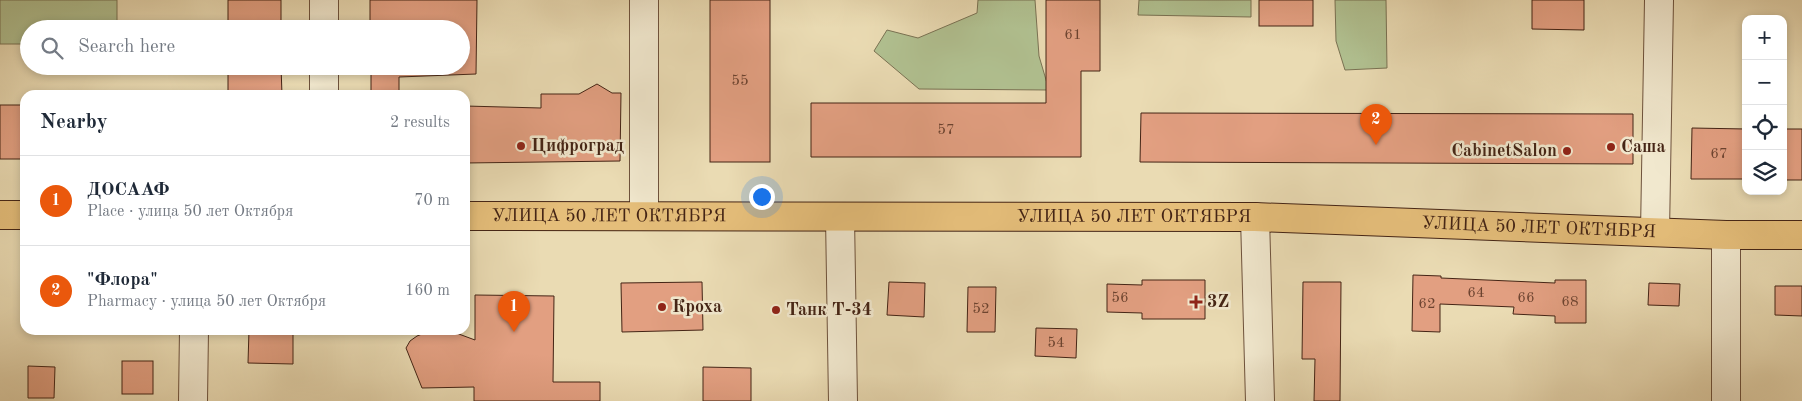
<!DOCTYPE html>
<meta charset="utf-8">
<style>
:root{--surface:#fff;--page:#f6f6f7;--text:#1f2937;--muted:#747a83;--line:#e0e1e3;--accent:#ea580c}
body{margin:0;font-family:"Old Standard TT",serif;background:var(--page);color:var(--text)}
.controls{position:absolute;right:15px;top:15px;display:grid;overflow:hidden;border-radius:10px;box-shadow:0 2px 8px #0003}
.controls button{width:45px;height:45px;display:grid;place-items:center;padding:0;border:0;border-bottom:1px solid var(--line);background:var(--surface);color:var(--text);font:25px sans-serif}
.you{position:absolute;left:761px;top:196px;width:18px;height:18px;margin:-12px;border:4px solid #fff;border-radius:50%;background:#1a73e8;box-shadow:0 0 0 8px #1a73e833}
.badge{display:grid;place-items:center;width:32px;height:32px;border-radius:50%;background:var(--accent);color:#fff;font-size:16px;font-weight:700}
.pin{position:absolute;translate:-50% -41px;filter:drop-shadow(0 1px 2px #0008)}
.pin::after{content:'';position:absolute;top:26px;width:18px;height:15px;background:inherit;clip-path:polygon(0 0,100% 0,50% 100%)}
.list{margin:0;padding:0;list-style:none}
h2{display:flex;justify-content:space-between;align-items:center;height:65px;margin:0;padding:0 20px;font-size:21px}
h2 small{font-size:16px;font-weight:400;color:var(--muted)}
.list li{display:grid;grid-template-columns:32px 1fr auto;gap:15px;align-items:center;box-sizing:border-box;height:90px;padding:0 20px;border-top:1px solid var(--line)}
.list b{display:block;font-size:19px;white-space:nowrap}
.list p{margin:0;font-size:16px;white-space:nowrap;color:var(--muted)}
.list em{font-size:16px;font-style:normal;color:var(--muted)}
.icon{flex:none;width:28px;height:28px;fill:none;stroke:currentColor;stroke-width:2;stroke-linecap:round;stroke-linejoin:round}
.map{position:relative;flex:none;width:1802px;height:401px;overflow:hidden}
.search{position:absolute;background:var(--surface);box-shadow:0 2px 8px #0003;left:20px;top:20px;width:450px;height:55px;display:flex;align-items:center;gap:12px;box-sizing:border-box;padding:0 18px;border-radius:28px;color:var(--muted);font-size:19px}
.panel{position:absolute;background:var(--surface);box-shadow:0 2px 8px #0003;left:20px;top:90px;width:450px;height:245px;border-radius:15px}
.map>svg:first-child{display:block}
.green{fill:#b1c191;stroke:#7a7253}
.building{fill:#e29f81;stroke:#442415}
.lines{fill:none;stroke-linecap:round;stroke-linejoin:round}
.minor-casing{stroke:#6e523c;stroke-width:30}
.major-casing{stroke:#442415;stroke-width:30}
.minor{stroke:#f1e8ce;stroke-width:28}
.major{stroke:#e5be7a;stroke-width:28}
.poi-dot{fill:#8f2418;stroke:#f1e8ce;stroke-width:2}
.labels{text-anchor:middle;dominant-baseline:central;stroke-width:5;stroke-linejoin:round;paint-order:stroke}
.number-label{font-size:15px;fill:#6c4330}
.poi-label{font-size:18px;font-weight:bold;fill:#442415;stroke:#f1e8ce;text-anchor:start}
.street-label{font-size:18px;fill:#442415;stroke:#f1e8ce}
</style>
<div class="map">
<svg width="1802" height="401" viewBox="0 0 1802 401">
<rect width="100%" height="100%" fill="#eadbb3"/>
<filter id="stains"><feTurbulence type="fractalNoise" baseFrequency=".004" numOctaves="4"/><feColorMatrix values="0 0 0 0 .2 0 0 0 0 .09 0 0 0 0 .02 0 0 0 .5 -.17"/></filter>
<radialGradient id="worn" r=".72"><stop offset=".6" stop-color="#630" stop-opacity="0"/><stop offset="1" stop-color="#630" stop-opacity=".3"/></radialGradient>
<!-- green -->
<g class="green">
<polygon points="0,0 117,0 117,29 29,29 29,44 0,44"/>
<polygon points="978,0 1035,0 1039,56 1049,90 919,89 874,51 887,30 918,38 977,13"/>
<polygon points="1139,0 1251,0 1251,17 1138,15"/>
<polygon points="1335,0 1386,0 1387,68 1345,70 1336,41"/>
</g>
<!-- building -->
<g class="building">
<rect x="228" y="0" width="53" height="29"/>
<polygon points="370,0 477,0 476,74 399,77 399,91 371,91 371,66 461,66 461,29 370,29"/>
<rect x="710" y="0" width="60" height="162"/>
<polygon points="1046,0 1100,0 1100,71 1081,71 1081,157 811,157 811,103 1046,103"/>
<rect x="1259" y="0" width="54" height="26"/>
<polygon points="1532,0 1584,0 1584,30 1532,29"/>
<polygon points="228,66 281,66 282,95 228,95"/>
<polygon points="597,84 612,93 621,93 620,161 465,163 465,106 541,108 541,94 579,94"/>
<rect x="0" y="105" width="25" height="54"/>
<polygon points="1141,113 1633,114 1633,164 1140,162"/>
<polygon points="1692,128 1746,129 1746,179 1691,179"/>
<rect x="1783" y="129" width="19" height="51"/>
<polygon points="1413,275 1441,276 1441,278 1555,283 1555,280 1586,280 1586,323 1555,323 1555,316 1513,314 1514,307 1440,304 1440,332 1412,331"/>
<polygon points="1142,280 1205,280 1205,319 1142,319 1142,313 1107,312 1107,284 1142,285"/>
<polygon points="702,282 703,330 622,332 621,283"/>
<polygon points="889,282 925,283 924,317 887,315"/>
<polygon points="1303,282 1341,282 1340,401 1314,401 1315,359 1302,359"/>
<polygon points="1649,283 1680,284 1679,306 1648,305"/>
<polygon points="1775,286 1802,286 1802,316 1775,315"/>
<polygon points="968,287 996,287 995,332 967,332"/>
<polygon points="475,295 554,296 553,382 600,382 600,401 474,401 474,387 422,388 406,348 410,341 417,336 427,332 448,330 475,340"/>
<polygon points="1036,328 1077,329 1076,358 1035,356"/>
<polygon points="249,330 293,330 293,364 248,363"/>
<rect x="122" y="361" width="31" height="33"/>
<polygon points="28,366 55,367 54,398 28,398"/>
<polygon points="703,367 751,368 751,401 703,401"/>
</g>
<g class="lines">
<!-- minor casing -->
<g class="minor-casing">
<g id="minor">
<polyline points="644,0 644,216"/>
<polyline points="324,29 324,0"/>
<polyline points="324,95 324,66"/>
<polyline points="840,217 843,401"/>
<polyline points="1255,217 1260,401"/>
<polyline points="1655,232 1659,0"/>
<polyline points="1726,235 1726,401"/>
<polyline points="193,401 194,330"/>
</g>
</g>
<!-- major casing -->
<g class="major-casing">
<g id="major">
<polyline points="0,215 25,215"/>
<path id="s1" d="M 465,216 L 1255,217 L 1726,235 L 1802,235"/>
</g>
</g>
<!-- minor -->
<use href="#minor" class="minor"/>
<!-- major -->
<use href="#major" class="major"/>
</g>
<!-- markers -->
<g class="poi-dot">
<circle cx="521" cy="146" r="5"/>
<circle cx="1611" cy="147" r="5"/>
<circle cx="1567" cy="151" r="5"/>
<path d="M1193.5 294.5h5v5h5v5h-5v5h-5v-5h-5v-5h5z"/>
<circle cx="662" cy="307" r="5"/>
<circle cx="776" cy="310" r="5"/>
</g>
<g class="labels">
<!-- number labels -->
<g class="number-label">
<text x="1073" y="35">61</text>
<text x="740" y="81">55</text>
<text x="946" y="130">57</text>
<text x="1719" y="154">67</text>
<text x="1476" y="293">64</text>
<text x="1120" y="298">56</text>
<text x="1526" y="298">66</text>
<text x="1570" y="302">68</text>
<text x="1427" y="304">62</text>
<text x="981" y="309">52</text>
<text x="1056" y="343">54</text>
</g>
<!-- poi labels -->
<g class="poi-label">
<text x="531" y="146">Цифроград</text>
<text x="1621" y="147">Саша</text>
<text x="1557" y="151" text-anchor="end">CabinetSalon</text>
<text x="1207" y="302">3Z</text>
<text x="672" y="307">Кроха</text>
<text x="786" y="310">Танк Т-34</text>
</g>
<!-- street labels -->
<g class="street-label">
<text stroke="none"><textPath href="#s1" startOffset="144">УЛИЦА 50 ЛЕТ ОКТЯБРЯ</textPath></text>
<text stroke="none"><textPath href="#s1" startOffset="669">УЛИЦА 50 ЛЕТ ОКТЯБРЯ</textPath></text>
<text stroke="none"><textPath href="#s1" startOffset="1074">УЛИЦА 50 ЛЕТ ОКТЯБРЯ</textPath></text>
</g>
</g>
<rect width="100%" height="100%" filter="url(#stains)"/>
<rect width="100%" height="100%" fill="url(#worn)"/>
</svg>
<div class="controls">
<button>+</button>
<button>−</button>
<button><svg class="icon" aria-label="locate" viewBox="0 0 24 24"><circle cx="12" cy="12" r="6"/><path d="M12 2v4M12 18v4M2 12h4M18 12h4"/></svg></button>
<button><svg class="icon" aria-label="layers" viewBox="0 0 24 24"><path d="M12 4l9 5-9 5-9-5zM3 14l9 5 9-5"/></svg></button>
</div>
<div class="you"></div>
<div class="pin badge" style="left:514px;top:332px">1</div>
<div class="pin badge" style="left:1376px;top:145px">2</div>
<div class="search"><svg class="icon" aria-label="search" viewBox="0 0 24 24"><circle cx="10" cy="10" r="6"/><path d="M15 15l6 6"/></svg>Search here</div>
<section class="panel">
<h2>Nearby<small>2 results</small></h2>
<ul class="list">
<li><span class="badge">1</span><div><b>ДОСААФ</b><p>Place · улица 50 лет Октября</p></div><em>70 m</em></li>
<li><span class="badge">2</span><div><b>&quot;Флора&quot;</b><p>Pharmacy · улица 50 лет Октября</p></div><em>160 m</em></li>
</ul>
</section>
</div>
